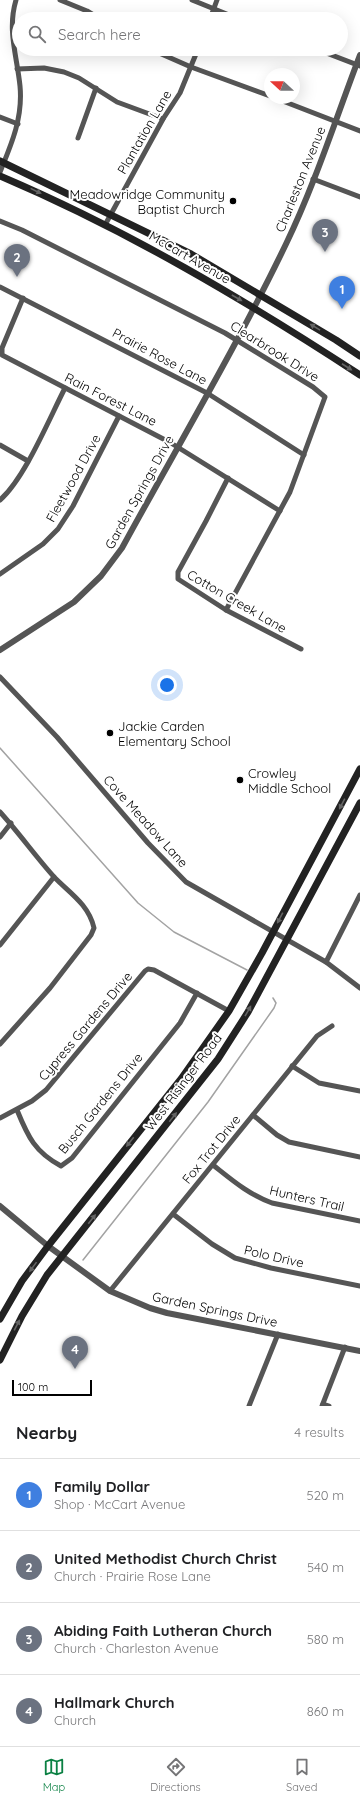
<!DOCTYPE html>
<meta charset="utf-8">
<style>
:root{--surface:#fff;--page:#f2f2f2;--text:#202124;--muted:#757577;--line:#e0e0e0;--accent:#0b8043}
body{margin:0;font-family:Quicksand,sans-serif;background:var(--page);color:var(--text)}
.compass{position:absolute;left:264px;top:68px;width:36px;height:36px;border-radius:50%;background:var(--surface);box-shadow:0 4px 16px #0002;rotate:291deg}
.scale{position:absolute;left:12px;bottom:10px;width:80px;box-sizing:border-box;padding-left:4px;border:2px solid #000;border-top:0;font-size:11px;line-height:14px;white-space:nowrap;color:#000;-webkit-text-stroke:3px #fff;paint-order:stroke}
.you{position:absolute;left:167px;top:685px;width:14px;height:14px;margin:-10px;border:3px solid #fff;border-radius:50%;background:#1a73e8;box-shadow:0 0 0 6px #1a73e833}
.badge{display:grid;place-items:center;width:26px;height:26px;border-radius:50%;background:var(--accent);color:#fff;font-size:13px;font-weight:700}
.pin{position:absolute;translate:-50% -33px;filter:drop-shadow(0 1px 2px #0008)}
.pin::after{content:'';position:absolute;top:21px;width:14px;height:12px;background:inherit;clip-path:polygon(0 0,100% 0,50% 100%)}
.list{margin:0;padding:0;list-style:none}
h2{display:flex;justify-content:space-between;align-items:center;height:52px;margin:0;padding:0 16px;font-size:17px}
h2 small{font-size:13px;font-weight:400;color:var(--muted)}
.list li{display:grid;grid-template-columns:26px 1fr auto;gap:12px;align-items:center;box-sizing:border-box;height:72px;padding:0 16px;border-top:1px solid var(--line)}
.list b{display:block;font-size:15px;white-space:nowrap}
.list p{margin:0;font-size:13px;white-space:nowrap;color:var(--muted)}
.list em{font-size:13px;font-style:normal;color:var(--muted)}
.icon{flex:none;width:22px;height:22px;fill:none;stroke:currentColor;stroke-width:2;stroke-linecap:round;stroke-linejoin:round}
.map{position:relative;flex:none;width:360px;height:1406px;overflow:hidden}
.search{position:absolute;background:var(--surface);box-shadow:0 4px 16px #0002;left:12px;right:12px;top:12px;height:44px;display:flex;align-items:center;gap:10px;box-sizing:border-box;padding:0 14px;border-radius:22px;color:var(--muted);font-size:15px}
.sheet{height:340px;background:var(--surface)}
nav{display:flex;justify-content:space-around;align-items:center;box-sizing:border-box;height:56px;border-top:1px solid var(--line);background:var(--surface);font-size:11px;color:var(--muted)}
nav a{display:grid;justify-items:center;gap:2px}
nav .on{color:var(--accent)}
.map>svg:first-child{display:block}
.lines{fill:none;stroke-linecap:round;stroke-linejoin:round}
.stream{stroke:#a3a3a3;stroke-width:1.5}
.minor{stroke:#555;stroke-width:5}
.tertiary{stroke:#555;stroke-width:6}
.secondary{stroke:#222;stroke-width:7}
.oneway{fill:#646464}
.poi-dot{fill:#000;stroke:#fff;stroke-width:1.5}
.labels{text-anchor:middle;dominant-baseline:central;stroke-width:4;stroke-linejoin:round;paint-order:stroke}
.street-label{font-size:13px;fill:#000;stroke:#fff}
.poi-label{font-size:13px;fill:#000;stroke:#fff;text-anchor:start}
</style>
<div class="map">
<svg width="360" height="1406" viewBox="0 0 360 1406">
<rect width="100%" height="100%" fill="#fff"/>
<g class="lines">
<!-- stream -->
<g class="stream">
<polyline points="0,748 138,903 174,932 247,970"/>
<polyline points="83,1260 208,1102 274,1008 276,1003 273,998"/>
</g>
<!-- minor -->
<g class="minor">
<polyline points="60,0 87,11 100,19"/>
<polyline points="192,0 239,19"/>
<polyline points="210,19 217,0"/>
<polyline points="150,49 191,67 270,96"/>
<polyline points="316,49 360,66"/>
<polyline points="17,69 44,68 64,72 79,78 117,102 163,119"/>
<polyline points="275,98 360,131"/>
<polyline points="0,117 18,124"/>
<polyline points="78,138 96,88"/>
<path d="M 0,172 C 12,143 23,117 20,86 C 17,56 7,30 16,0"/>
<polyline points="313,179 360,197"/>
<polyline points="0,221 22,230 225,333 313,387 325,397 290,492 226,610"/>
<polyline points="105,225 163,119 180,93 198,49"/>
<polyline points="0,287 207,393 304,455"/>
<polyline points="23,298 2,348 2,355 171,443 280,511"/>
<polyline points="0,445 28,461"/>
<polyline points="228,478 206,521 178,572 178,579 226,610 301,649"/>
<path d="M 0,500 C 25,478 49,419 65,388"/>
<polyline points="0,574 43,544 58,529 73,506 119,416"/>
<polyline points="0,677 57,737 148,843 186,882 326,962 360,988"/>
<path d="M 0,812 C 19,833 36,857 55,878 C 70,893 89,905 94,928 L 91,935 L 50,988 L 0,1044"/>
<polyline points="0,837 11,823"/>
<polyline points="0,945 54,877"/>
<polyline points="326,962 360,895"/>
<polyline points="292,1066 319,1083 360,1091"/>
<path d="M 17,1110 C 28,1137 35,1152 61,1166 L 72,1158 L 180,1023 L 197,993"/>
<polyline points="253,1115 277,1135 289,1142 360,1157"/>
<polyline points="0,1118 32,1101 46,1090 145,971 148,969 154,970 229,1011"/>
<path d="M 213,1165 C 232,1180 248,1194 272,1203 L 360,1221"/>
<polyline points="173,1214 212,1244 235,1258 271,1268 360,1286"/>
<polyline points="110,1291 317,1036 332,1026"/>
<polyline points="323,1404 329,1406"/>
<polyline points="249,1406 278,1334"/>
<polyline points="322,1406 345,1347"/>
</g>
<!-- tertiary -->
<g class="tertiary">
<path d="M 0,650 L 74,602 L 101,576 L 122,548 C 177,447 236,348 286,244 C 315,184 336,118 360,55"/>
<polyline points="0,1206 48,1246 110,1291 150,1308 167,1313 360,1351"/>
</g>
<!-- secondary -->
<g class="secondary">
<polyline points="0,161 191,254 336,340 360,356"/>
<path d="M 0,176 C 127,230 245,300 360,375"/>
<polyline points="0,1319 22,1281 48,1246 181,1079 229,1011 262,953 360,769"/>
<polyline points="0,1360 22,1316 47,1275 218,1059 248,1012 360,803"/>
</g>
</g>
<!-- one-way arrows -->
<defs><path id="oneway-solid" d="M-6-.8H1V-3.2L6.5 0L1 3.2V.8H-6Z"/></defs>
<g class="oneway">
<use href="#oneway-solid" transform="translate(36 191) rotate(26)"/>
<use href="#oneway-solid" transform="translate(237 298) rotate(30)"/>
<use href="#oneway-solid" transform="translate(315 327) rotate(-149)"/>
<use href="#oneway-solid" transform="translate(347 367) rotate(33)"/>
<use href="#oneway-solid" transform="translate(342 804) rotate(118)"/>
<use href="#oneway-solid" transform="translate(280 918) rotate(118)"/>
<use href="#oneway-solid" transform="translate(248 1011) rotate(-60)"/>
<use href="#oneway-solid" transform="translate(173 1117) rotate(-52)"/>
<use href="#oneway-solid" transform="translate(130 1142) rotate(128)"/>
<use href="#oneway-solid" transform="translate(92 1219) rotate(-52)"/>
<use href="#oneway-solid" transform="translate(33 1267) rotate(126)"/>
<use href="#oneway-solid" transform="translate(17 1325) rotate(-62)"/>
</g>
<!-- markers -->
<g class="poi-dot">
<circle cx="233" cy="201" r="4"/>
<circle cx="110" cy="733" r="4"/>
<circle cx="240" cy="780" r="4"/>
</g>
<g class="labels">
<!-- street labels -->
<g class="street-label">
<text transform="translate(144 132) rotate(-60)">Plantation Lane</text>
<text transform="translate(300 179) rotate(-68)">Charleston Avenue</text>
<text transform="translate(190 257) rotate(30)">McCart Avenue</text>
<text transform="translate(275 351) rotate(32)">Clearbrook Drive</text>
<text transform="translate(160 356) rotate(28)">Prairie Rose Lane</text>
<text transform="translate(111 399) rotate(27)">Rain Forest Lane</text>
<text transform="translate(73 478) rotate(-61)">Fleetwood Drive</text>
<text transform="translate(139 492) rotate(-61)">Garden Springs Drive</text>
<text transform="translate(237 601) rotate(30)">Cotton Creek Lane</text>
<text transform="translate(146 821) rotate(48)">Cove Meadow Lane</text>
<text transform="translate(85 1026) rotate(-50)">Cypress Gardens Drive</text>
<text transform="translate(183 1082) rotate(-53)">West Risinger Road</text>
<text transform="translate(100 1103) rotate(-51)">Busch Gardens Drive</text>
<text transform="translate(211 1149) rotate(-51)">Fox Trot Drive</text>
<text transform="translate(307 1198) rotate(13)">Hunters Trail</text>
<text transform="translate(274 1256) rotate(13)">Polo Drive</text>
<text transform="translate(215 1309) rotate(12)">Garden Springs Drive</text>
</g>
<!-- poi labels -->
<g class="poi-label">
<text x="225" y="194" text-anchor="end">Meadowridge Community<tspan x="225" dy="15">Baptist Church</tspan></text>
<text x="118" y="726">Jackie Carden<tspan x="118" dy="15">Elementary School</tspan></text>
<text x="248" y="773">Crowley<tspan x="248" dy="15">Middle School</tspan></text>
</g>
</g>
</svg>
<svg class="compass" viewBox="-18 -18 36 36"><path d="M0-13l5 13h-10z" fill="#e53935"/><path d="M0 13l5-13h-10z" fill="#757577"/></svg>
<div class="scale">100 m</div>
<div class="you"></div>
<div class="pin badge" style="left:342px;top:309px;background:#3f7fe0">1</div>
<div class="pin badge" style="left:17px;top:277px;background:#6b7280">2</div>
<div class="pin badge" style="left:325px;top:252px;background:#6b7280">3</div>
<div class="pin badge" style="left:75px;top:1369px;background:#6b7280">4</div>
<div class="search"><svg class="icon" aria-label="search" viewBox="0 0 24 24"><circle cx="10" cy="10" r="6"/><path d="M15 15l6 6"/></svg>Search here</div>
</div>
<section class="sheet">
<h2>Nearby<small>4 results</small></h2>
<ul class="list">
<li><span class="badge" style="background:#3f7fe0">1</span><div><b>Family Dollar</b><p>Shop · McCart Avenue</p></div><em>520 m</em></li>
<li><span class="badge" style="background:#6b7280">2</span><div><b>United Methodist Church Christ</b><p>Church · Prairie Rose Lane</p></div><em>540 m</em></li>
<li><span class="badge" style="background:#6b7280">3</span><div><b>Abiding Faith Lutheran Church</b><p>Church · Charleston Avenue</p></div><em>580 m</em></li>
<li><span class="badge" style="background:#6b7280">4</span><div><b>Hallmark Church</b><p>Church</p></div><em>860 m</em></li>
</ul>
</section>
<nav>
<a class="on"><svg class="icon" aria-label="map" viewBox="0 0 24 24"><path d="M3 6l6-2 6 2 6-2v14l-6 2-6-2-6 2zM9 4v14M15 6v14"/></svg>Map</a>
<a><svg class="icon" aria-label="directions" viewBox="0 0 24 24"><path d="M12 3l9 9-9 9-9-9zM9 14v-3h6M13 9l2 2-2 2"/></svg>Directions</a>
<a><svg class="icon" aria-label="saved" viewBox="0 0 24 24"><path d="M7 4h10v16l-5-4-5 4z"/></svg>Saved</a>
</nav>
